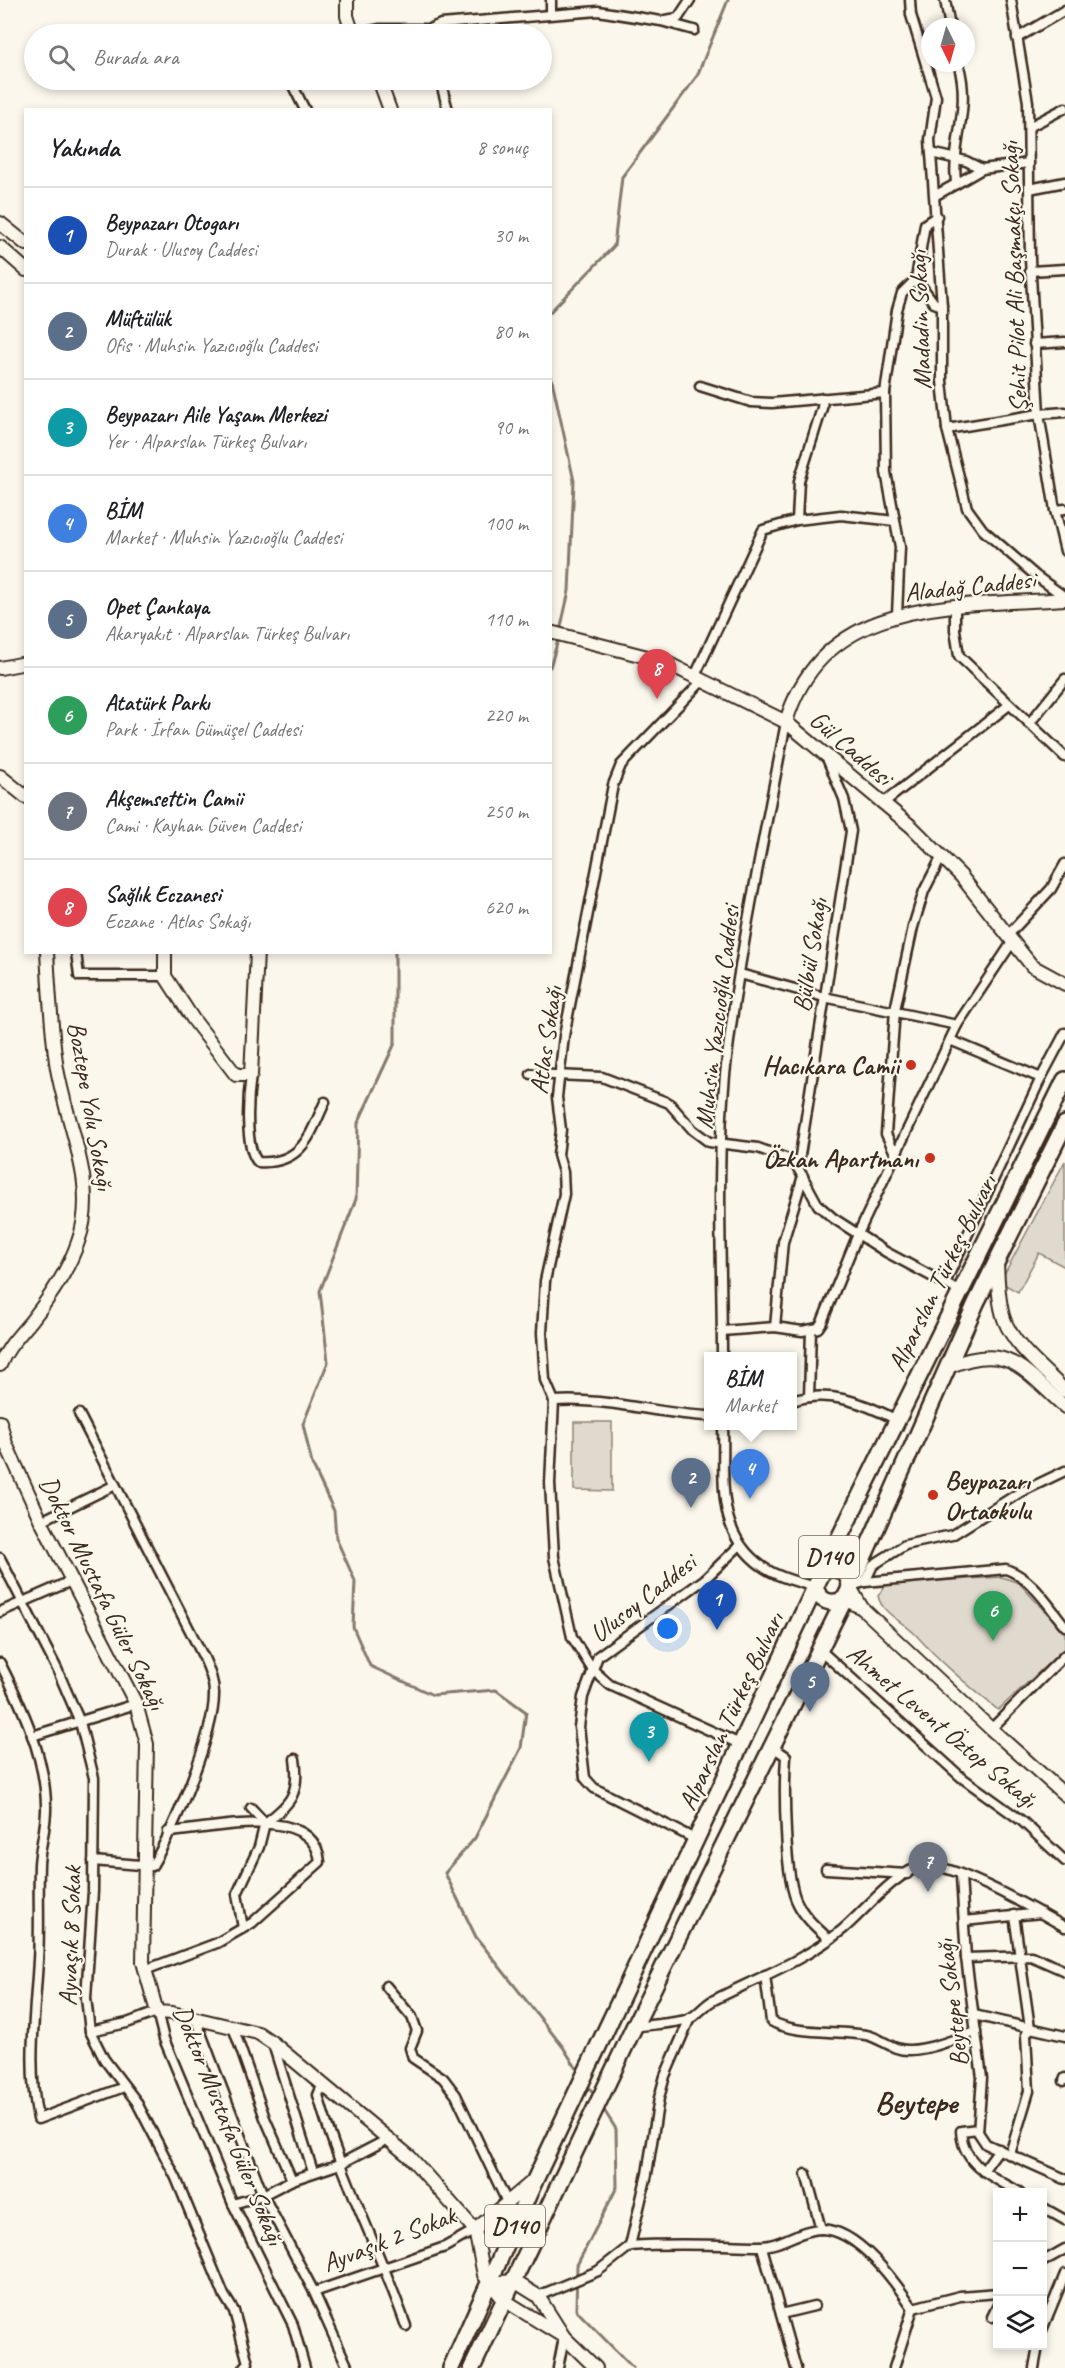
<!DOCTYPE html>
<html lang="tr">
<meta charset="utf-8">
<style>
:root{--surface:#fff;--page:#f2f2f2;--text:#202124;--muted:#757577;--line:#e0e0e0;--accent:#c8321e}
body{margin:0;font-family:Caveat,sans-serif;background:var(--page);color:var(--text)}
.controls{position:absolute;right:18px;bottom:18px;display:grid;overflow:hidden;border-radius:0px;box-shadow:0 3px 9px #0003}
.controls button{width:54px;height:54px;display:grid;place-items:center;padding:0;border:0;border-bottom:2px solid var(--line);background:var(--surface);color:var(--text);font:30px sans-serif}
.compass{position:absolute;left:921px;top:18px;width:54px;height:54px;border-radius:50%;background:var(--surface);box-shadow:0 3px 9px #0003;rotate:175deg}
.you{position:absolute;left:668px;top:1629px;width:21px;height:21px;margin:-15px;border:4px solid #fff;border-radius:50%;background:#1a73e8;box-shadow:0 0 0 9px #1a73e833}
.badge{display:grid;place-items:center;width:39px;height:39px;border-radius:50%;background:var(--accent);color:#fff;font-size:20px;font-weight:700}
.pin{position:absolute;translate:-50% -50px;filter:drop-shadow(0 2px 3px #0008)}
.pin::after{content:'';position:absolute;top:32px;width:21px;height:18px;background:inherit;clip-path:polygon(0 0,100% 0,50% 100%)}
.popup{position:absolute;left:704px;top:1352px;width:93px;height:78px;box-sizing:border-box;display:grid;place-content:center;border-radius:0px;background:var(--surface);filter:drop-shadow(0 2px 4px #0005);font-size:20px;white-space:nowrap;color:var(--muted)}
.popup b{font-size:22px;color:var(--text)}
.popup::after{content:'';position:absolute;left:50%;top:100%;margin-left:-12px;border:12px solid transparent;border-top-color:var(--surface)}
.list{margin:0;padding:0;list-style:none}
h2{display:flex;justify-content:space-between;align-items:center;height:78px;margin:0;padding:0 24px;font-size:26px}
h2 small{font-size:20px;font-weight:400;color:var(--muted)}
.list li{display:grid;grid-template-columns:39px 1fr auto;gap:18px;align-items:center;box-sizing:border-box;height:96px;padding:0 24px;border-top:2px solid var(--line)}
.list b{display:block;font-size:22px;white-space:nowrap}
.list p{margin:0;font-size:20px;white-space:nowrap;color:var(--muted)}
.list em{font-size:20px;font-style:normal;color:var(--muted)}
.icon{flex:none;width:33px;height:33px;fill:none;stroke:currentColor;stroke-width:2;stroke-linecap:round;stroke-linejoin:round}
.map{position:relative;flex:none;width:1065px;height:2368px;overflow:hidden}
.search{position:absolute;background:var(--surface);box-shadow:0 3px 9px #0003;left:24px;top:24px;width:528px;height:66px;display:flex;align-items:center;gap:15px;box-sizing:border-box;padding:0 21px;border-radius:33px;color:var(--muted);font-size:22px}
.panel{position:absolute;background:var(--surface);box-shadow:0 3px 9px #0003;left:24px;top:108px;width:528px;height:846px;border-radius:0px}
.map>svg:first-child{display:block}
.green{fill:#dfd9ce;stroke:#8d8276;stroke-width:1.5}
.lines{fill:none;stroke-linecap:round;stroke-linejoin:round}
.stream{stroke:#85796d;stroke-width:3}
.street-casing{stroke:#3b2a1e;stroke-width:13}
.secondary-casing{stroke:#3b2a1e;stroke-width:16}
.highway-casing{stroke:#3b2a1e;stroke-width:20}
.street{stroke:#fbf7ec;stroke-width:8}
.secondary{stroke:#fbf7ec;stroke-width:12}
.highway{stroke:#fbf7ec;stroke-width:15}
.poi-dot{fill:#c8321e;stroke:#fbf7ec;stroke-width:2}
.labels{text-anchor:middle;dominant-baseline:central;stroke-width:4.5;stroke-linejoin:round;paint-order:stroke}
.shield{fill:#fbf7ec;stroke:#75685c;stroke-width:1.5}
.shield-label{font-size:24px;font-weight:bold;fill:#3b2a1e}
.street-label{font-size:26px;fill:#3b2a1e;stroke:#fbf7ec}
.poi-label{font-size:26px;font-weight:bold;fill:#3b2a1e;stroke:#fbf7ec;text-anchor:end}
.district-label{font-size:32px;font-weight:bold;fill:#3b2a1e;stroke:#fbf7ec}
</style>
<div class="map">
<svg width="1065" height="2368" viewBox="0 0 1065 2368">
<rect width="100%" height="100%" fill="#fbf7ec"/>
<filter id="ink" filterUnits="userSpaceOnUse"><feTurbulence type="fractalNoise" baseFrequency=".0167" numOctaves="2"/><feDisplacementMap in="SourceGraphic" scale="12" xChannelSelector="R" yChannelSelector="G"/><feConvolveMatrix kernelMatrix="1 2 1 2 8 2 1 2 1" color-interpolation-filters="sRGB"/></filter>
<g filter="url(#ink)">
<!-- green -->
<g class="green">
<polygon points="1065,1161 1065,1267 1039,1253 1018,1292 1000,1282"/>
<polygon points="574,1422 612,1422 612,1491 574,1490"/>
<path d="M 1002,1577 L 1019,1583 L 1065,1633 L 1065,1648 L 998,1710 C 969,1686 941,1663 916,1635 C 904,1622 882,1614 878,1596 L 886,1584 Z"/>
</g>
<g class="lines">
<!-- stream -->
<g class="stream">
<polyline points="550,312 614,246 622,177 697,76 728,0"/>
<polyline points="550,371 574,481 569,591 560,631"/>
<polyline points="550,667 559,637"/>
<polyline points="395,952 395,1043 358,1123 356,1199 320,1291 328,1362 303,1424 312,1464 334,1511 336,1538 355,1581 353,1627 370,1666 433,1695 496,1690 526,1712 521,1748 475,1838 445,1873 476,1937 563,2047 580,2074"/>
<polyline points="587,2084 595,2096"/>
<polyline points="602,2107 616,2129 617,2187 577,2265 576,2310 633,2368"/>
</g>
<!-- street casing -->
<g class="street-casing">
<g id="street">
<polyline points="551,0 551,14"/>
<polyline points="910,0 911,15 936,97 930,140 942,306 942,381 947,429 967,508 983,530 1036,576 1065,597"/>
<polyline points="945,0 950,27"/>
<polyline points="1011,0 1028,102 1030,259 1039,414 1055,510 1065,551"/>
<polyline points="665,20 678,18 690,0"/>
<polyline points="355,34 379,29 429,29 441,24 598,11 661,21 694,30"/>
<polyline points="1017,38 1065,10"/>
<polyline points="440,80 448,110"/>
<polyline points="292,84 305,110"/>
<polyline points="1029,127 1065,108"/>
<polyline points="931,153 966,161 982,169"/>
<polyline points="956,184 982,169 1029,163"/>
<polyline points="1029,189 1065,182"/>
<path d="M 936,195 L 956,184 C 951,141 972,108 958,63"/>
<polyline points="1030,271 1065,269"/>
<polyline points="916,279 934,303 942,306"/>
<polyline points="1034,344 1065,342"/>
<polyline points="700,386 751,402 772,403 885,393"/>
<polyline points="947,429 1039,414 1065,412"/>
<polyline points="1055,510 1065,509"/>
<polyline points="797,520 799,481 822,408 823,398"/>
<polyline points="955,607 955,630 959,656 1065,757"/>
<polyline points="897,615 900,547 886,472 885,393 897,310 902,293 916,279 925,224 937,216"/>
<polyline points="695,676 763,530 797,520 841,515 895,521"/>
<polyline points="703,680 621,765 613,785 564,1036 557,1097 561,1130 558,1155 563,1172 564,1194 545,1281 542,1333 545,1380 554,1401 550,1483 554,1557 572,1637 592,1669 610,1685 742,1745"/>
<polyline points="1029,724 1065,679"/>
<polyline points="882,804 1009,705"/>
<polyline points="1008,935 1051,889 1065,864"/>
<polyline points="76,952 79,976 165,976"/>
<polyline points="740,974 824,997 957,1025"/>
<polyline points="531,1074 602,1077 669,1103 693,1130 709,1142 758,1148 788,1159 798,1168 818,1205 833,1218 886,1252 959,1291"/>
<path d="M 251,1075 C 248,1095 244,1148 258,1162 C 302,1165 310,1135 325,1102"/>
<polyline points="1041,1078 1065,1033"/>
<polyline points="896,1155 886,1134 895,1010 913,927 924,891 942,856"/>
<polyline points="798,1168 851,831 844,799 826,756"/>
<polyline points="945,1283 1041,1078 950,1040"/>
<polyline points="775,1327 783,1242 803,1176"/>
<polyline points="722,1331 775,1327 802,1331 818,1328 822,1322 858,1234 957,1025 1013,941"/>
<path d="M 722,1356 C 722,1263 716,1168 725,1075 C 738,956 764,839 786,722"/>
<polyline points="809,1397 811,1330"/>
<path d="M 554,1401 C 605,1397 657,1414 708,1416"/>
<path d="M 792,1401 C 829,1389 864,1403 897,1420"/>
<path d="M 79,1414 L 204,1658 C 209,1669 214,1681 214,1693 C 215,1734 173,1830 152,1866 L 93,1861"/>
<path d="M 723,1426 C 725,1478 714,1533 763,1567 C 777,1577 798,1582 815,1587"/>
<polyline points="41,1521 115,1485"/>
<polyline points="0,1558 57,1669 80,1722 94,1778 93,1891 86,1998 90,2031 104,2059 136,2101 176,2178 224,2295 234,2311 248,2363 244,2368"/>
<path d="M 865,1582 L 1006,1569 C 1033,1579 1047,1604 1065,1626"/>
<polyline points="851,1586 865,1582 873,1565 905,1545 952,1535 1019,1493 1065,1471"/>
<polyline points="0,1612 71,1581"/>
<polyline points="818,1648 961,1777 1022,1821 1065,1861"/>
<path d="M 0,1663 C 22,1706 45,1756 46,1805 C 47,1825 40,1845 39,1864 C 38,1896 40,1928 38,1960 C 35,2014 27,2066 38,2119 L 124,2087"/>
<polyline points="991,1729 1065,1655"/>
<polyline points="32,1736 136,1704"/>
<path d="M 771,1746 L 786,1756 C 784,1786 784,1880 798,1904 C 805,1918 818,1929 829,1939"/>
<polyline points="251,1808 265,1823"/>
<polyline points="697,1840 594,1788 585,1778 579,1727 583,1697 598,1656 705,1579 739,1546"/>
<polyline points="826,1869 907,1874"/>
<polyline points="961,1876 966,1958 982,2078 978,2132 986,2144 1065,2179"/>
<polyline points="964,1921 1041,1913"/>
<path d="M 243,1928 L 237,1894 L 259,1847 L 265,1823 C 291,1804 300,1793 295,1759"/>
<polyline points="966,1958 1031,1956 1065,1971"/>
<path d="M 145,1970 L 217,1943 L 252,1923 L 320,1862 C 315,1801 208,1830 168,1832"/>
<path d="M 765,1975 L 771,2021 C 794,2035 839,2030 866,2035 C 882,2038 892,2051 910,2050 C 933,2049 954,2039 976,2032"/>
<polyline points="386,1986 412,2017 417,2031 410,2048 413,2058 443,2078 456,2095 507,2202"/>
<polyline points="974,2015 1065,2036"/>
<polyline points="196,2020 263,2195 314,2292 348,2368"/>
<polyline points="233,2027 265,2118 292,2180"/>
<path d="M 634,2027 C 651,2024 672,2024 689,2019 C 698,2015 705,2004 714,2000 C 757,1978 804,1961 842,1930 C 863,1913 896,1870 924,1866 C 951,1861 1039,1912 1065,1927"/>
<polyline points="90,2031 127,2023 157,2012 164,2039 233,2204 293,2325 305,2368"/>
<polyline points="273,2044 313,2172"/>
<polyline points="1064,2081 1065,2078"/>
<path d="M 322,2086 L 318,2095 C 340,2175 379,2248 406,2326"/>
<path d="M 978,2129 L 961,2131 C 963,2166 993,2177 1019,2192"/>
<polyline points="1010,2154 1029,2091 1026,2035 1030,2028 1014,1915"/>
<polyline points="983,2171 999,2149"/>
<polyline points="806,2174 821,2229"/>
<polyline points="233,2204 263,2195 292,2180 340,2164 390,2138"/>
<polyline points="1042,2207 1065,2220"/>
<path d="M 630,2246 C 674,2243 716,2245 759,2246 C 780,2247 800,2229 821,2229 C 858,2229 895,2282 913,2308"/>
<polyline points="762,2247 796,2368"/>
<polyline points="1042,2262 1065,2249"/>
<polyline points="314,2292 445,2247 475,2230"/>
<polyline points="538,2296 598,2271 630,2246 647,2174 659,2098 665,2076 690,2018"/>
<polyline points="913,2308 960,2296 998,2293"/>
<polyline points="781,2314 814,2306"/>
<polyline points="992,2317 998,2305"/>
<polyline points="1042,2330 1065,2274"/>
<polyline points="558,2368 564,2337"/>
<polyline points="894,2368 913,2308"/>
<polyline points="1034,2368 1038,2346"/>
</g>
</g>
<!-- secondary casing -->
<g class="secondary-casing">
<g id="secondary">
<polyline points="347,0 347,16 353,34"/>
<polyline points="379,80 390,110"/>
<polyline points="0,223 26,244"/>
<polyline points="0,247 26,270"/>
<polyline points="550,632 663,661 786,722 912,827 961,876 1032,966 1065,984"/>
<polyline points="0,668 26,663"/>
<path d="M 786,722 C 824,594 958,607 1065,599"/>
<polyline points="0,776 26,797"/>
<polyline points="165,952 165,976 193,1019 236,1075 251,1075 257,952"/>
<path d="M 997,1263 C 998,1281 998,1301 1004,1319 C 1014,1347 1045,1370 1065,1391"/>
<path d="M 0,1365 C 7,1347 20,1335 32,1320 C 51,1296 68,1271 78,1242 C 100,1183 64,1121 56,1062 C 51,1026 49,989 47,952"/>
<path d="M 948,1367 C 1008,1342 1022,1368 1065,1407"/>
<polyline points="0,1422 6,1444 41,1521 136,1704 147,1744 143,1962 157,2012 172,2013 258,2033 273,2043 410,2157 475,2230 484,2275 504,2300 564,2337"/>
<polyline points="844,1599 862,1608 850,1587"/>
<polyline points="862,1608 991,1729 1065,1795"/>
<polyline points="475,2230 534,2180"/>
<polyline points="490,2283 514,2281 538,2296 564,2337 596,2368"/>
</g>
</g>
<!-- highway casing -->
<g class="highway-casing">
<g id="highway">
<path d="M 821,1573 C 834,1564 849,1570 850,1587"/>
<path d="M 815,1587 C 819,1601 831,1606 844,1599"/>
<polyline points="451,2368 535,2180 819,1579 1065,1080"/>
<polyline points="472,2368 634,2027 848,1592 976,1303 1065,1124"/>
</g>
</g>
<!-- street -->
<use href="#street" class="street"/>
<!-- secondary -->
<use href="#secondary" class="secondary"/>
<!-- highway -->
<use href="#highway" class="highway"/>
</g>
</g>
<!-- markers -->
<g class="poi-dot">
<circle cx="911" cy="1065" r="6"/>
<circle cx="930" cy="1158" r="6"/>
<circle cx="933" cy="1495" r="6"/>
</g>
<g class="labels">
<!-- shield labels -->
<g class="shield">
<rect x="799" y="1536" width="60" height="42" rx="4.5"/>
<rect x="485" y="2205" width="60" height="42" rx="4.5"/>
</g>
<g class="shield-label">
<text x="829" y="1557">D140</text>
<text x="515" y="2226">D140</text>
</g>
<!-- street labels -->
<g class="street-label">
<text transform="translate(1014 277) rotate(-92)">Şehit Pilot Ali Başmakçı Sokağı</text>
<text transform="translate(920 320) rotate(-92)">Madadin Sokağı</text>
<text transform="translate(970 586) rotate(-6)">Aladağ Caddesi</text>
<text transform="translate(851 748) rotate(41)">Gül Caddesi</text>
<text transform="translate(810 955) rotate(-81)">Bülbül Sokağı</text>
<text transform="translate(717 1017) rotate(-83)">Muhsin Yazıcıoğlu Caddesi</text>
<text transform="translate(546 1040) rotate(-82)">Atlas Sokağı</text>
<text transform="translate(91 1106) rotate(80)">Boztepe Yolu Sokağı</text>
<text transform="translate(942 1273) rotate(-64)">Alparslan Türkeş Bulvarı</text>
<text transform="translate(103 1593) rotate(64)">Doktor Mustafa Güler Sokağı</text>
<text transform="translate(643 1598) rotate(-38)">Ulusoy Caddesi</text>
<text transform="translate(731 1711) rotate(-65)">Alparslan Türkeş Bulvarı</text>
<text transform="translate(942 1726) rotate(40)">Ahmet Levent Öztop Sokağı</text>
<text transform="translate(70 1936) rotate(-88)">Ayvaşık 8 Sokak</text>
<text transform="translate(952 2003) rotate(-97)">Beytepe Sokağı</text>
<text transform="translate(229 2125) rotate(68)">Doktor Mustafa Güler Sokağı</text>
<text transform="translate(389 2239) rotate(-21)">Ayvaşık 2 Sokak</text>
</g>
<!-- poi labels -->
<g class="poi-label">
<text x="899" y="1065">Hacıkara Camii</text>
<text x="918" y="1158">Özkan Apartmanı</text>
<text x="945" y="1480" text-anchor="start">Beypazarı<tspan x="945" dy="30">Ortaokulu</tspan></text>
</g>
<!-- district labels -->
<g class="district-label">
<text x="916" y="2102">Beytepe</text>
</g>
</g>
</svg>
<div class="controls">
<button>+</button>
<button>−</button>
<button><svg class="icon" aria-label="layers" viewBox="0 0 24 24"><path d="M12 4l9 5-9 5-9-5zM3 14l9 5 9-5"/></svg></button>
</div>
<svg class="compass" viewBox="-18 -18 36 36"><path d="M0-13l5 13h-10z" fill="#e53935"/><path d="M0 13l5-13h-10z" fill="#757577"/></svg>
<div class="you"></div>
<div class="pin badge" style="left:717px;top:1630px;background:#1a4fb4">1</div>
<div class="pin badge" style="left:691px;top:1508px;background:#5c6f8a">2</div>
<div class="pin badge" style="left:649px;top:1762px;background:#0f9aa8">3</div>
<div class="pin badge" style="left:750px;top:1499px;background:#3f7fe0">4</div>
<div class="popup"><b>BİM</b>Market</div>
<div class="pin badge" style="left:810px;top:1712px;background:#5c6f8a">5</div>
<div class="pin badge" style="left:993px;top:1641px;background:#2e9e5b">6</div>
<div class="pin badge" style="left:928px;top:1892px;background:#6b7280">7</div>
<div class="pin badge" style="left:657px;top:699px;background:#e0444e">8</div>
<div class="search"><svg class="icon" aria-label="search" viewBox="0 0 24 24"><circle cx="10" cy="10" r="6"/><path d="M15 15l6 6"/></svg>Burada ara</div>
<section class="panel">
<h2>Yakında<small>8 sonuç</small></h2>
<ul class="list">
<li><span class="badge" style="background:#1a4fb4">1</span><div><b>Beypazarı Otogarı</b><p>Durak · Ulusoy Caddesi</p></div><em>30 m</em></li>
<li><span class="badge" style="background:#5c6f8a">2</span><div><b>Müftülük</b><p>Ofis · Muhsin Yazıcıoğlu Caddesi</p></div><em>80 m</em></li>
<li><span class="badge" style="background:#0f9aa8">3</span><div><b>Beypazarı Aile Yaşam Merkezi</b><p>Yer · Alparslan Türkeş Bulvarı</p></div><em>90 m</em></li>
<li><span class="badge" style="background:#3f7fe0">4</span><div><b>BİM</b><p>Market · Muhsin Yazıcıoğlu Caddesi</p></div><em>100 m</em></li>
<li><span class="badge" style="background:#5c6f8a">5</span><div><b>Opet Çankaya</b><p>Akaryakıt · Alparslan Türkeş Bulvarı</p></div><em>110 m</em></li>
<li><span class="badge" style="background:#2e9e5b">6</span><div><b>Atatürk Parkı</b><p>Park · İrfan Gümüşel Caddesi</p></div><em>220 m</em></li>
<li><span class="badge" style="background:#6b7280">7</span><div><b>Akşemsettin Camii</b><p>Cami · Kayhan Güven Caddesi</p></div><em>250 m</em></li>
<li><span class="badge" style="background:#e0444e">8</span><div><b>Sağlık Eczanesi</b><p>Eczane · Atlas Sokağı</p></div><em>620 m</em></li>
</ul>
</section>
</div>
